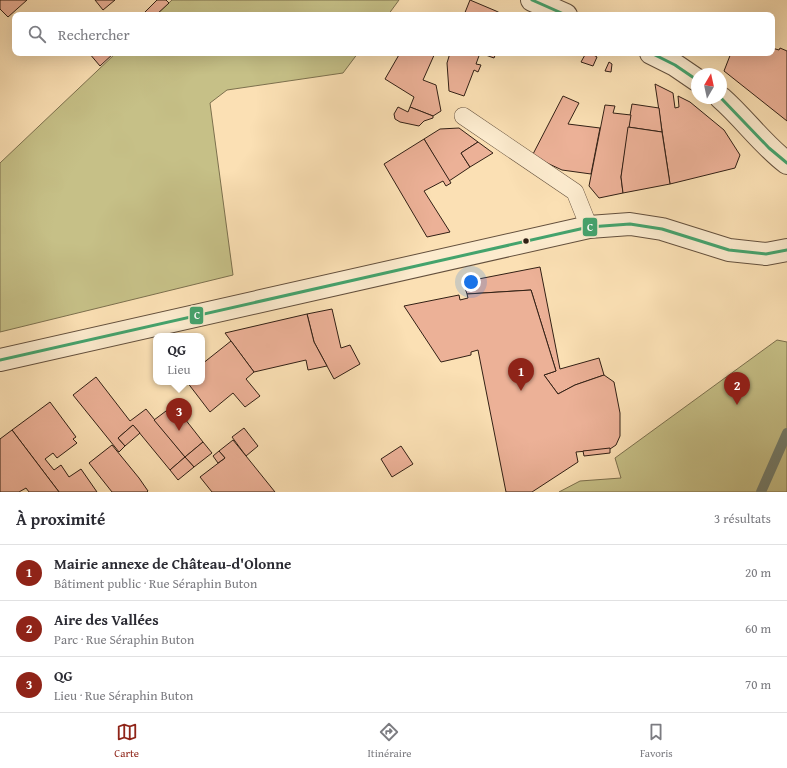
<!DOCTYPE html>
<html lang="fr">
<meta charset="utf-8">
<style>
:root{--surface:#fff;--page:#f2f2f3;--text:#2b2b33;--muted:#7c7c81;--line:#e1e1e2;--accent:#8f2418}
body{margin:0;font-family:"Gentium Book Plus",serif;background:var(--page);color:var(--text)}
.compass{position:absolute;left:691px;top:68px;width:36px;height:36px;border-radius:50%;background:var(--surface);box-shadow:0 4px 16px #0002;rotate:9deg}
.you{position:absolute;left:471px;top:282px;width:14px;height:14px;margin:-10px;border:3px solid #fff;border-radius:50%;background:#1a73e8;box-shadow:0 0 0 6px #1a73e833}
.badge{display:grid;place-items:center;width:26px;height:26px;border-radius:50%;background:var(--accent);color:#fff;font-size:13px;font-weight:700}
.pin{position:absolute;translate:-50% -33px;filter:drop-shadow(0 1px 2px #0008)}
.pin::after{content:'';position:absolute;top:21px;width:14px;height:12px;background:inherit;clip-path:polygon(0 0,100% 0,50% 100%)}
.popup{position:absolute;left:153px;top:333px;width:52px;height:52px;box-sizing:border-box;display:grid;place-content:center;border-radius:8px;background:var(--surface);filter:drop-shadow(0 1px 3px #0005);font-size:13px;white-space:nowrap;color:var(--muted)}
.popup b{font-size:15px;color:var(--text)}
.popup::after{content:'';position:absolute;left:50%;top:100%;margin-left:-8px;border:8px solid transparent;border-top-color:var(--surface)}
.list{margin:0;padding:0;list-style:none}
h2{display:flex;justify-content:space-between;align-items:center;height:52px;margin:0;padding:0 16px;font-size:17px}
h2 small{font-size:13px;font-weight:400;color:var(--muted)}
.list li{display:grid;grid-template-columns:26px 1fr auto;gap:12px;align-items:center;box-sizing:border-box;height:56px;padding:0 16px;border-top:1px solid var(--line)}
.list b{display:block;font-size:15px;white-space:nowrap}
.list p{margin:0;font-size:13px;white-space:nowrap;color:var(--muted)}
.list em{font-size:13px;font-style:normal;color:var(--muted)}
.icon{flex:none;width:22px;height:22px;fill:none;stroke:currentColor;stroke-width:2;stroke-linecap:round;stroke-linejoin:round}
.map{position:relative;flex:none;width:787px;height:492px;overflow:hidden}
.search{position:absolute;background:var(--surface);box-shadow:0 4px 16px #0002;left:12px;right:12px;top:12px;height:44px;display:flex;align-items:center;gap:10px;box-sizing:border-box;padding:0 14px;border-radius:8px;color:var(--muted);font-size:15px}
.sheet{height:220px;background:var(--surface)}
nav{display:flex;justify-content:space-around;align-items:center;box-sizing:border-box;height:56px;border-top:1px solid var(--line);background:var(--surface);font-size:11px;color:var(--muted)}
nav a{display:grid;justify-items:center;gap:2px}
nav .on{color:var(--accent)}
.map>svg:first-child{display:block}
.green{fill:#c6c087;stroke:#7c704e}
.lines{fill:none;stroke-linecap:round;stroke-linejoin:round}
.stream{stroke:#737e6e;stroke-width:10}
.building{fill:#ecb197;stroke:#322015}
.service-casing{stroke:#64503d;stroke-width:18}
.tertiary-casing{stroke:#64503d;stroke-width:24}
.service{stroke:#fcebce;stroke-width:17}
.tertiary{stroke:#fcebce;stroke-width:22}
.bus-1-casing{stroke:#fcebce;stroke-width:6}
.bus-1{stroke:#44a36d;stroke-width:3}
.bus-dot{fill:#322015;stroke:#fcebce;stroke-width:1.5}
.line-badge{stroke:#fcebce;stroke-width:1.5}
.badge-label{font-size:11px;text-anchor:middle;font-weight:bold;fill:#fff}
</style>
<div class="map">
<svg width="787" height="492" viewBox="0 0 787 492">
<rect width="100%" height="100%" fill="#fbe0b4"/>
<filter id="stains"><feTurbulence type="fractalNoise" baseFrequency=".005" numOctaves="4"/><feColorMatrix values="0 0 0 0 .2 0 0 0 0 .09 0 0 0 0 .02 0 0 0 .5 -.17"/></filter>
<radialGradient id="worn" r=".72"><stop offset=".6" stop-color="#630" stop-opacity="0"/><stop offset="1" stop-color="#630" stop-opacity=".3"/></radialGradient>
<!-- green -->
<g class="green">
<polygon points="172,0 399,0 388,15 156,15"/>
<polygon points="116,53 358,53 343,73 227,90 210,103 233,275 0,332 0,163"/>
<polygon points="777,340 787,342 787,492 559,492 580,481 621,478 615,458"/>
</g>
<g class="lines">
<!-- stream -->
<polyline class="stream" points="761,492 787,433"/>
</g>
<!-- building -->
<g class="building">
<polygon points="0,0 27,0 8,17 0,9"/>
<polygon points="95,0 115,0 103,10"/>
<polygon points="157,0 166,0 169,3 156,15 142,15"/>
<polygon points="470,0 496,11 504,15 464,15"/>
<polygon points="772,48 779,50 780,48 787,51 787,121 724,71 731,53 772,53"/>
<polygon points="89,53 114,53 100,66"/>
<polygon points="400,53 435,53 423,80 436,85 441,111 433,116 410,107 414,97 385,79"/>
<polygon points="450,53 496,53 494,58 480,53 476,64 481,65 478,72 474,70 464,96 449,91 447,63"/>
<polygon points="586,53 590,53 597,57 593,66 581,62"/>
<polygon points="609,62 612,64 611,72 605,71"/>
<polygon points="655,84 673,93 675,108 679,107 678,96 690,102 724,130 740,155 735,168 670,184"/>
<polygon points="563,96 579,103 568,124 600,128 591,174 562,170 532,156"/>
<polygon points="632,104 659,108 662,132 628,127"/>
<polygon points="605,105 615,106 613,113 631,115 621,177 623,193 599,198 589,186"/>
<polygon points="398,107 408,112 410,107 433,116 433,118 424,121 419,126 400,122 395,119 394,114"/>
<polygon points="628,127 662,132 670,184 623,193 621,177"/>
<polygon points="459,128 478,142 461,153 470,167 449,181 424,139 440,129"/>
<polygon points="424,139 451,183 446,186 443,181 424,191 450,232 427,237 384,164"/>
<polygon points="478,142 493,153 470,167 461,153"/>
<polygon points="540,267 560,369 599,358 604,375 575,385 558,394 544,375 556,371 531,290 467,294 463,282"/>
<polygon points="531,290 556,371 544,375 558,394 575,385 604,375 614,382 620,413 620,436 616,445 610,449 576,452 578,462 532,492 506,492 478,350 471,352 471,355 441,362 404,306 459,295 460,300 468,298 467,294"/>
<polygon points="332,309 341,348 350,345 360,364 334,379 314,342 307,314"/>
<polygon points="307,314 314,342 327,366 308,370 306,360 254,372 225,333"/>
<polygon points="231,341 254,372 246,379 260,396 245,407 233,393 210,412 187,382 202,382 202,364"/>
<polygon points="96,377 130,421 146,409 185,457 170,470 133,425 118,438 125,446 119,452 73,395"/>
<polygon points="50,402 76,437 73,439 77,443 57,458 53,453 45,459 54,470 61,465 69,477 81,469 97,492 59,492 12,430"/>
<polygon points="174,405 203,442 185,457 154,420"/>
<polygon points="133,425 140,433 125,446 118,438"/>
<polygon points="244,428 258,446 246,456 232,437"/>
<polygon points="12,430 59,492 29,492 26,488 19,492 0,492 0,439"/>
<polygon points="233,440 246,456 275,492 212,492 200,477 225,458 219,451"/>
<polygon points="203,442 212,453 194,467 185,457"/>
<polygon points="112,445 139,478 148,491 147,492 112,492 89,463"/>
<polygon points="401,446 413,464 392,477 381,459"/>
<polygon points="610,448 610,453 584,456 583,451"/>
<polygon points="219,451 225,458 218,463 213,456"/>
<polygon points="185,457 194,467 178,480 170,470"/>
</g>
<g class="lines">
<!-- service casing -->
<g class="service-casing">
<polyline id="service" points="463,116 575,192 589,227"/>
</g>
<!-- tertiary casing -->
<g class="tertiary-casing">
<g id="tertiary">
<polyline points="532,0 566,15"/>
<polyline points="651,53 675,65 697,80"/>
<path d="M 721,98 C 744,118 762,144 787,163"/>
<polyline points="0,360 589,227 630,224 662,229 729,250 766,254 787,250"/>
</g>
</g>
<!-- service -->
<use href="#service" class="service"/>
<!-- tertiary -->
<use href="#tertiary" class="tertiary"/>
<!-- bus-1 casing -->
<g class="bus-1-casing">
<g id="bus-1">
<polyline points="532,0 566,15"/>
<polyline points="651,53 675,65 697,80"/>
<polyline points="721,98 769,148 787,163"/>
<polyline points="0,360 589,227 630,224 662,229 729,250 766,254 787,250"/>
</g>
</g>
<!-- bus-1 -->
<use href="#bus-1" class="bus-1"/>
</g>
<!-- markers -->
<circle class="bus-dot" cx="526" cy="241" r="3.5"/>
<g class="line-badge">
<rect x="582" y="217" width="16" height="20" rx="4" fill="#44a36d"/>
<rect x="189" y="306" width="15" height="19" rx="4" fill="#44a36d"/>
</g>
<g class="badge-label">
<text x="590" y="231">C</text>
<text x="197" y="319">C</text>
</g>
<rect width="100%" height="100%" filter="url(#stains)"/>
<rect width="100%" height="100%" fill="url(#worn)"/>
</svg>
<svg class="compass" viewBox="-18 -18 36 36"><path d="M0-13l5 13h-10z" fill="#e53935"/><path d="M0 13l5-13h-10z" fill="#7c7c81"/></svg>
<div class="you"></div>
<div class="pin badge" style="left:521px;top:391px">1</div>
<div class="pin badge" style="left:737px;top:405px">2</div>
<div class="pin badge" style="left:179px;top:431px">3</div>
<div class="popup"><b>QG</b>Lieu</div>
<div class="search"><svg class="icon" aria-label="search" viewBox="0 0 24 24"><circle cx="10" cy="10" r="6"/><path d="M15 15l6 6"/></svg>Rechercher</div>
</div>
<section class="sheet">
<h2>À proximité<small>3 résultats</small></h2>
<ul class="list">
<li><span class="badge">1</span><div><b>Mairie annexe de Château-d'Olonne</b><p>Bâtiment public · Rue Séraphin Buton</p></div><em>20 m</em></li>
<li><span class="badge">2</span><div><b>Aire des Vallées</b><p>Parc · Rue Séraphin Buton</p></div><em>60 m</em></li>
<li><span class="badge">3</span><div><b>QG</b><p>Lieu · Rue Séraphin Buton</p></div><em>70 m</em></li>
</ul>
</section>
<nav>
<a class="on"><svg class="icon" aria-label="map" viewBox="0 0 24 24"><path d="M3 6l6-2 6 2 6-2v14l-6 2-6-2-6 2zM9 4v14M15 6v14"/></svg>Carte</a>
<a><svg class="icon" aria-label="directions" viewBox="0 0 24 24"><path d="M12 3l9 9-9 9-9-9zM9 14v-3h6M13 9l2 2-2 2"/></svg>Itinéraire</a>
<a><svg class="icon" aria-label="saved" viewBox="0 0 24 24"><path d="M7 4h10v16l-5-4-5 4z"/></svg>Favoris</a>
</nav>
